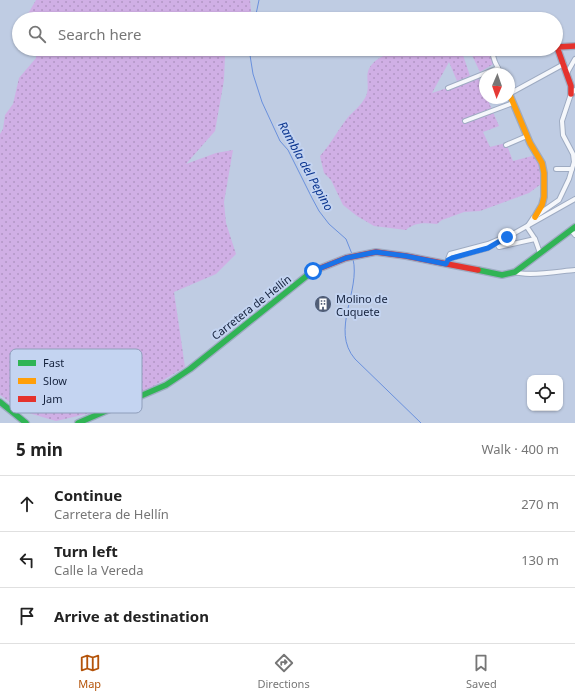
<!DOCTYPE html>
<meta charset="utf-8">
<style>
:root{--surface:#fff;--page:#f2f2f2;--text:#222;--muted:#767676;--line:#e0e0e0;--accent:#b45309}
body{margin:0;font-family:"Noto Sans",sans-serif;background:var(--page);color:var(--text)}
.controls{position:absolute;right:12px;bottom:12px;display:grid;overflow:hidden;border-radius:8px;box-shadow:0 1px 3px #0004}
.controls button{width:36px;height:36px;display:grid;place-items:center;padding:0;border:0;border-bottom:1px solid var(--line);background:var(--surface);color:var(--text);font:20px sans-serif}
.compass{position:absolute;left:479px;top:68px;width:36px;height:36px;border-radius:50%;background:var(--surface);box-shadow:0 1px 3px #0004;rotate:182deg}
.stop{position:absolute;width:12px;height:12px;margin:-9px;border:3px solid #1a73e8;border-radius:50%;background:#fff}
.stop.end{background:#1a73e8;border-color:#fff;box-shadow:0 1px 4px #0008}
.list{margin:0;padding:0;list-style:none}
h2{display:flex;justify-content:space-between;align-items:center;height:52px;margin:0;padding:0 16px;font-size:17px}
h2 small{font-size:13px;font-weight:400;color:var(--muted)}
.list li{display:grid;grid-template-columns:26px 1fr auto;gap:12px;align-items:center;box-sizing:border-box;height:56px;padding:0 16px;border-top:1px solid var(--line)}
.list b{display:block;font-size:15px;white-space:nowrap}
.list p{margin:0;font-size:13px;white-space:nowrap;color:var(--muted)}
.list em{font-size:13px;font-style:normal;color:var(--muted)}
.icon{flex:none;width:22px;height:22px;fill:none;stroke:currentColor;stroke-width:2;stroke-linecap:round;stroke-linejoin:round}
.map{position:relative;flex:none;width:575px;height:423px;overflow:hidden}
.search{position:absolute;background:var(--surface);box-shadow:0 1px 3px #0004;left:12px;right:12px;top:12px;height:44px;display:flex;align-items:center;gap:10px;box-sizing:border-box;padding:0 14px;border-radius:22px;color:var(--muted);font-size:15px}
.sheet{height:220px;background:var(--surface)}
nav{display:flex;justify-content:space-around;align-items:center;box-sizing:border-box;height:56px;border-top:1px solid var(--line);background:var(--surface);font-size:11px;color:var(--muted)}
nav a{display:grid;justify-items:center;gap:2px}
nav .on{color:var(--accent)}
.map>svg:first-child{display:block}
.grass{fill:url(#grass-dots)}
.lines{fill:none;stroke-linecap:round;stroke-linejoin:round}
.stream{stroke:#6990dd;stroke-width:1}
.street-casing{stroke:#9eabc2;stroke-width:6}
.fast-casing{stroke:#9eabc2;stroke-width:8}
.slow-casing{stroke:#9eabc2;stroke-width:8}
.jam-casing{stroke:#9eabc2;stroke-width:8}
.street{stroke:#f5f7fb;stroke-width:4}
.fast{stroke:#30b455;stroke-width:5.5}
.slow{stroke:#ff9f0a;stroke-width:5.5}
.jam{stroke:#e5322d;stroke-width:5.5}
.route{stroke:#1a73e8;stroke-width:5}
.labels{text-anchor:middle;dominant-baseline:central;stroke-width:4;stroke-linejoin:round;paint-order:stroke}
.poi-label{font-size:11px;fill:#14213c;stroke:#c4d4f1;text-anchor:start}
.street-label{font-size:11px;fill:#14213c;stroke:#c4d4f1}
.water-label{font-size:12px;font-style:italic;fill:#0b358f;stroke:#c4d4f1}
.key{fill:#c4d4f1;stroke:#8f9ebb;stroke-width:1}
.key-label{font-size:11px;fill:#14213c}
</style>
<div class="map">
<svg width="575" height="423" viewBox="0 0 575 423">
<defs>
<pattern id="grass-dots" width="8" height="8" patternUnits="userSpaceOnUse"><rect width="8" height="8" fill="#d0afe5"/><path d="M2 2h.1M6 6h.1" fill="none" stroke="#b296c5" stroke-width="1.8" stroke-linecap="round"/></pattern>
</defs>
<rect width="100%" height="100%" fill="#bfcce3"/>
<!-- grass -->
<g class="grass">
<polygon points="36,0 250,0 251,12 249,19 25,19"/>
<polygon points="33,49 234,49 225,56 224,80 215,131 186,164 216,153 233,150 224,202 226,223 236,254 216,274 174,292 185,367 139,395 91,413 56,421 32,414 8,401 0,395 0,134 3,129 5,115 13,104 19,78 36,58 36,52"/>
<path d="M 423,49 L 461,49 L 470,76 L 457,81 L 449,62 L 432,93 L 478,78 L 485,93 L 485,98 L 487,98 L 499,126 L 483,132 L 490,147 L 506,143 L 513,161 L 536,155 L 542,174 L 541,184 L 529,193 L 480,211 L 464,212 L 442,220 L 437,224 C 425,223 415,222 406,230 L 374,226 L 357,216 L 343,205 L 331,180 L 324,173 L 320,156 C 332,143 338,129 349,116 C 355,110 361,105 365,98 C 373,84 359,72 378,59 C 391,50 409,56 423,49 Z"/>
<polygon points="469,49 488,49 495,63 480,72"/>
</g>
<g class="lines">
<!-- stream -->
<g class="stream">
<polyline points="255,19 259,0"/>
<polyline points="249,49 253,74 262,102 280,141 288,150 312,198 319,211 329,224 346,239 352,254"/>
<path d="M 353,259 C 361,291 330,330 355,359 L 421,423"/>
</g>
<!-- street casing -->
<g class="street-casing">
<g id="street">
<polyline points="491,49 495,62 501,74"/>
<polyline points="567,73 575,59"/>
<polyline points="448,88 498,68"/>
<polyline points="509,94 564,64"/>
<polyline points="465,121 513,103"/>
<polyline points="506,145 527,136"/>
<polyline points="556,169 572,169"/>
<polyline points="571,230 575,235"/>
<polyline points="497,243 499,247 535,239"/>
<polyline points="540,253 535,239 527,227 533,218 559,200 569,179 574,162 573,154 563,135 562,121 571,94 575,90"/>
<polyline points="448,259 450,254 488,244 502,238"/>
<polyline points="446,264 448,260 452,258 488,248 575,199"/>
<path d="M 515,272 C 528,277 561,271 575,270"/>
</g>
</g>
<!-- fast casing -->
<g class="fast-casing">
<g id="fast">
<polyline points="478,270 502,275 515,272 575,227"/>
<polyline points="0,402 26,423"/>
<polyline points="78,423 166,385 190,369 309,274"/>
</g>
</g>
<!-- slow casing -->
<g class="slow-casing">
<polyline id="slow" points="509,93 530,143 542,163 544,173 544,197 542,205 535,217"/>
</g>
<!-- jam casing -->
<g class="jam-casing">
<g id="jam">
<polyline points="571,94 571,86 557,47 575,46"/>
<polyline points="309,274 313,271 346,258 376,252 406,256 478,270"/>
</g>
</g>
<!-- street -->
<use href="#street" class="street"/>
<!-- fast -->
<use href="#fast" class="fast"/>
<!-- slow -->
<use href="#slow" class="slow"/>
<!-- jam -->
<use href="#jam" class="jam"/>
</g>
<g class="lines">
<!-- route -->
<polyline class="route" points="313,271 346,258 376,252 406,256 446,264 448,260 452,258 488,248 507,237"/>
</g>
<!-- icons -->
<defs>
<g id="building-disc" transform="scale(0.9)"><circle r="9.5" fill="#505d76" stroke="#c4d4f1"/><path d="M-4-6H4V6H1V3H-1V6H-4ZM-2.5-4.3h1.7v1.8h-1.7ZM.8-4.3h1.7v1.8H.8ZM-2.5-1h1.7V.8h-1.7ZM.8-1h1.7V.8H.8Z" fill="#fff"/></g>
</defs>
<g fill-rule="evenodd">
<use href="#building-disc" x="323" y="304"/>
</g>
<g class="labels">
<!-- poi labels -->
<g class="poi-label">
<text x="336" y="298">Molino de<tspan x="336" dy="13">Cuquete</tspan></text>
</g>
<!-- street labels -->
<g class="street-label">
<text transform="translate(251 307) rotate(-38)">Carretera de Hellín</text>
</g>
<!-- water labels -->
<g class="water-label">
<text transform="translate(306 166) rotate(61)">Rambla del Pepino</text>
</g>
</g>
<!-- legend -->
<rect x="10" y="349" width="132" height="64" rx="6" class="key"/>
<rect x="18" y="360" width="18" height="6" fill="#30b455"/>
<rect x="18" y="378" width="18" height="6" fill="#ff9f0a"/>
<rect x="18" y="396" width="18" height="6" fill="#e5322d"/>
<g class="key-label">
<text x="43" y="367">Fast</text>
<text x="43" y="385">Slow</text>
<text x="43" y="403">Jam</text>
</g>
</svg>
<div class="controls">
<button><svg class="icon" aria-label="locate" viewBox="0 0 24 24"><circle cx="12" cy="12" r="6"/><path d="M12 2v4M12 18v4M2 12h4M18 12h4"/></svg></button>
</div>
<svg class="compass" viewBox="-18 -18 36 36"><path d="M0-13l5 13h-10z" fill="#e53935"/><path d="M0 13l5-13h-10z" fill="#767676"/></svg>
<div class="stop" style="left:313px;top:271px"></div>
<div class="stop end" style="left:507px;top:237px"></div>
<div class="search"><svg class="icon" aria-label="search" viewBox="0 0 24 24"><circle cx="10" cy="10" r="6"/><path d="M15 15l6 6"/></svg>Search here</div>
</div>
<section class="sheet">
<h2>5 min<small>Walk · 400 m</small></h2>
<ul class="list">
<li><svg class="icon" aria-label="ahead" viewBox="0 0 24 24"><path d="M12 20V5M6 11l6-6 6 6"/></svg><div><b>Continue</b><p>Carretera de Hellín</p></div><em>270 m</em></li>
<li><svg class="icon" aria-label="left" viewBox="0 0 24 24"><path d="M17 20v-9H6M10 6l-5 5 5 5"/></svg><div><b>Turn left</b><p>Calle la Vereda</p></div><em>130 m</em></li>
<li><svg class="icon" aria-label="arrive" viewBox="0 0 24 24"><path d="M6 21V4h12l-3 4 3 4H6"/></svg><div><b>Arrive at destination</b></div></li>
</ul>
</section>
<nav>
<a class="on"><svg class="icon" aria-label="map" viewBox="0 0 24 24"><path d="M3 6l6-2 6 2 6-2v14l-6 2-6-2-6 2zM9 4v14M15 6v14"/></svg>Map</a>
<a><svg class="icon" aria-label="directions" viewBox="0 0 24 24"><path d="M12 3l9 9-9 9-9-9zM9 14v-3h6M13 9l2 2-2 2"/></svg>Directions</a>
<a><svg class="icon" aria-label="saved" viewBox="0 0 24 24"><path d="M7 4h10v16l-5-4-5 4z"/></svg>Saved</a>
</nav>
